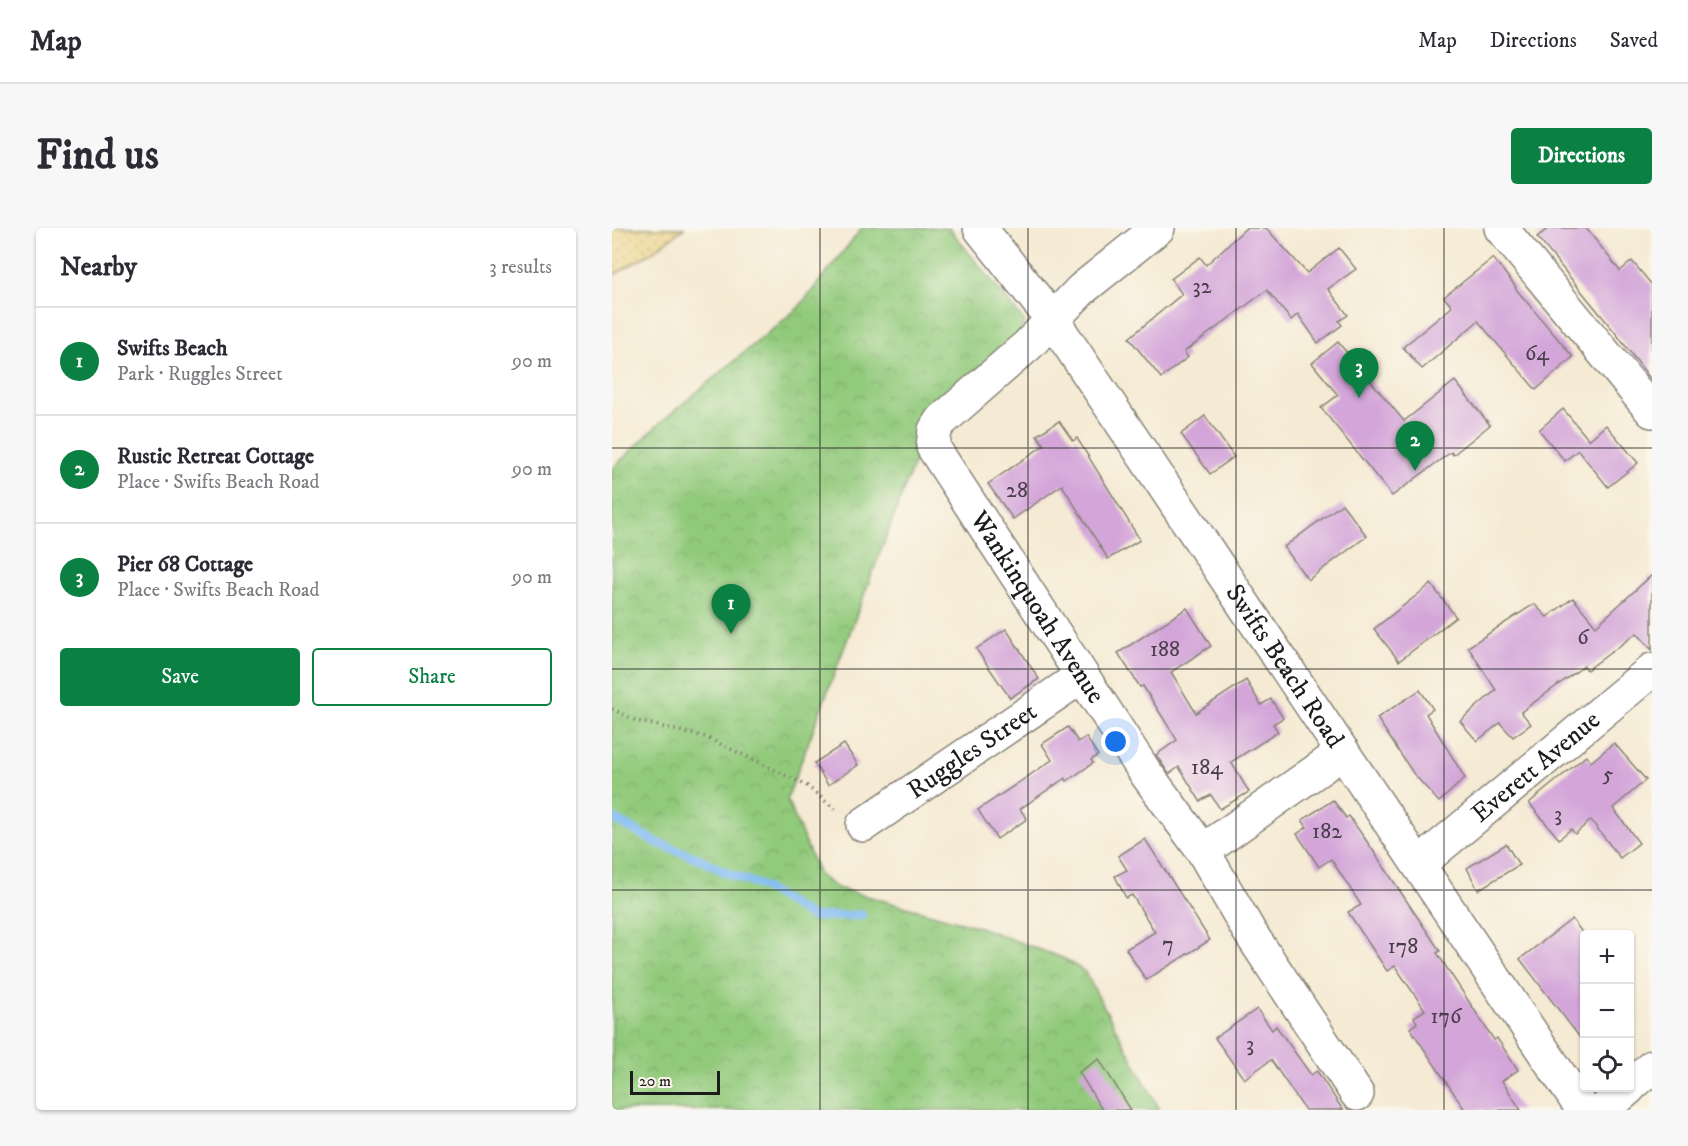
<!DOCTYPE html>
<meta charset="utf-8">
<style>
:root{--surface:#fff;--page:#f7f7f7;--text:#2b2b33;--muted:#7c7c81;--line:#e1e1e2;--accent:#0b8043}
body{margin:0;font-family:"IM FELL DW Pica",serif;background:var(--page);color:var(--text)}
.controls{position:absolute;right:18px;bottom:18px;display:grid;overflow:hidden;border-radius:6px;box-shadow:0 2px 4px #0004}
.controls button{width:54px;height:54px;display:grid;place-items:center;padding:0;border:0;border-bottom:2px solid var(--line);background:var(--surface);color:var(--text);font:30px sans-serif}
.scale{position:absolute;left:18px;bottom:15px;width:90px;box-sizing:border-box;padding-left:6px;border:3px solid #1c1c1c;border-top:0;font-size:16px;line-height:21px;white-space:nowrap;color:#1c1c1c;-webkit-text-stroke:4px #fbf7ec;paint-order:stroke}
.you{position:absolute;left:504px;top:514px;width:21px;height:21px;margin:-15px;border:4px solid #fff;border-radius:50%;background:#1a73e8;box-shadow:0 0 0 9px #1a73e833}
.badge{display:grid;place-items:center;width:39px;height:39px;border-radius:50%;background:var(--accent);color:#fff;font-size:20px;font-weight:700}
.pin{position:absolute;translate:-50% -50px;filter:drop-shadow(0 2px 3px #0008)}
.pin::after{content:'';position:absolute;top:32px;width:21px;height:18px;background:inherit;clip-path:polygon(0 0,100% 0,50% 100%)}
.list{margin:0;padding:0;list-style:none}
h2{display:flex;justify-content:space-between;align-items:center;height:78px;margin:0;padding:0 24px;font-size:26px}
h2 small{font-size:20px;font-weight:400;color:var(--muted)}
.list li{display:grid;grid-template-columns:39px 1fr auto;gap:18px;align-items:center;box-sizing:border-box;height:108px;padding:0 24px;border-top:2px solid var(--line)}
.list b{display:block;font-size:22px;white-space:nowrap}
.list p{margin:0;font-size:20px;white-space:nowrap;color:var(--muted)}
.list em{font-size:20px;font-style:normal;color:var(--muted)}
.actions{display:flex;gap:12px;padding:18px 24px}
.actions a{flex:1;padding:14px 0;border:2px solid var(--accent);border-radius:6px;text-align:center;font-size:21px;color:var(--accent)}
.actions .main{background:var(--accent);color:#fff}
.icon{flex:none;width:33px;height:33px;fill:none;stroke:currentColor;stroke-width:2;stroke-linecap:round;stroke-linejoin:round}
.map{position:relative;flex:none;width:1040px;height:882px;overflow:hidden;border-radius:6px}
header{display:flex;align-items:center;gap:36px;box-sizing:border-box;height:84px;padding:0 30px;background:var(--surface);border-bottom:2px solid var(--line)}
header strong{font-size:28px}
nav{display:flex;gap:33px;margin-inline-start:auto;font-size:21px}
.intro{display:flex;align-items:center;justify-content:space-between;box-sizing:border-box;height:144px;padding:0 36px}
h1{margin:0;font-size:42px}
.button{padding:15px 27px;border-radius:6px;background:var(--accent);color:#fff;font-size:21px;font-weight:700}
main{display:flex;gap:36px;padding:0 36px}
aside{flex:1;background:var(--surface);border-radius:6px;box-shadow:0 2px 4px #0004}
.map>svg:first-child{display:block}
.sand{fill:url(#sand-dots);stroke:#857b5d;stroke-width:1.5}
.park{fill:url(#park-crowns);stroke:#57734c;stroke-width:1.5}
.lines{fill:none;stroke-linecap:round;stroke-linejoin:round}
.stream{stroke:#83bcf4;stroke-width:9}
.building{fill:#d3a5d9}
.minor-casing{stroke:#888378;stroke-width:36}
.path{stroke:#888378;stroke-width:4;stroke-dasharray:1.5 4.5;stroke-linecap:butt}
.minor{stroke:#fff;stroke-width:33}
.grid{fill:none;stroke:#1c1c1c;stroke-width:1.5;stroke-opacity:0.55}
.labels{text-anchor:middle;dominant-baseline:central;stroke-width:5;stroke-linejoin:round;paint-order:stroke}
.number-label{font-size:22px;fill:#4a3e4b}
.street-label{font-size:26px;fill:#1c1c1c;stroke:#fbf7ec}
</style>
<header>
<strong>Map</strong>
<nav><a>Map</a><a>Directions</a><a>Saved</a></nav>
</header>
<div class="intro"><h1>Find us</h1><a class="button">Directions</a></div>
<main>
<aside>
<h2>Nearby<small>3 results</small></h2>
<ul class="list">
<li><span class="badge">1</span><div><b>Swifts Beach</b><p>Park · Ruggles Street</p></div><em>90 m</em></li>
<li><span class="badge">2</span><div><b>Rustic Retreat Cottage</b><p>Place · Swifts Beach Road</p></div><em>90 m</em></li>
<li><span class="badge">3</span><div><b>Pier 68 Cottage</b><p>Place · Swifts Beach Road</p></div><em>90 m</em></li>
</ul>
<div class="actions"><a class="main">Save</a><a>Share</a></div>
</aside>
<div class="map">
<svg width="1040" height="882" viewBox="0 0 1040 882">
<defs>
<pattern id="sand-dots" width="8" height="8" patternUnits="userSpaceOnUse" patternTransform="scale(1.5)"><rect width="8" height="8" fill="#eeda9e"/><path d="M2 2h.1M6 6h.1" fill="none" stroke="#ccba88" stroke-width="1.8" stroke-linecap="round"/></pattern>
<pattern id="park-crowns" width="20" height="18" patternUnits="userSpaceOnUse" patternTransform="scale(1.5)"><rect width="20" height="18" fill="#92ca7c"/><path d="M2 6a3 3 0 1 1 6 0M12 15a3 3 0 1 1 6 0" fill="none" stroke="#7dad6b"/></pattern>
</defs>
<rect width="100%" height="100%" fill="#fbf7ec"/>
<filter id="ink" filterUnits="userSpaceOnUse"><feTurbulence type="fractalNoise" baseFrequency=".0167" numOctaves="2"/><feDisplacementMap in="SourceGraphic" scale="12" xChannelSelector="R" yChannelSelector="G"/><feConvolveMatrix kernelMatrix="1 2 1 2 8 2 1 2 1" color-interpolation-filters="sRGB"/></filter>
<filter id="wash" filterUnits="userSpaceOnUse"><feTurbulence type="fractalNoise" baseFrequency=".008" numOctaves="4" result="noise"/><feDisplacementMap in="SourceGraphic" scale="24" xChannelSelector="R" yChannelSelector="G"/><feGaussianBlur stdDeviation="1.35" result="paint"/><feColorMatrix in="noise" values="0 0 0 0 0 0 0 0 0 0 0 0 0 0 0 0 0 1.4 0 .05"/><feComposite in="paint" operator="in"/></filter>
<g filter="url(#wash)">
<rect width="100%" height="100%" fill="#f5ead3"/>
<!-- sand -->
<polygon class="sand" points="0,0 72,0 39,25 0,48"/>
<!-- park -->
<path class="park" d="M 250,0 L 337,0 L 413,94 L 405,109 L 310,191 C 301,203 300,212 305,227 L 175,571 L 207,647 L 225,660 L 367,699 L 453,731 L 473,744 L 548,882 L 0,882 L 0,241 L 49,194 L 187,79 Z"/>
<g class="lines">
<!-- stream -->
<polyline class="stream" points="0,590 46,615 88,631 115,645 149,658 200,689 250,687"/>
</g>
<g id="blocks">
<!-- building -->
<g class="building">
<polygon points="634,0 654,0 695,45 727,20 744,41 716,61 736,87 727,93 730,97 706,115 686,86 679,92 655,62 572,124 576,129 549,150 517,110 570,66 559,51 588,29 594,37"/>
<polygon points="937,0 974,0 1008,43 1020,33 1040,57 1040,153 1002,103 925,9"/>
<polygon points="881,30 904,59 903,60 961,129 924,162 866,93 810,141 791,119 840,79 832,69"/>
<polygon points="726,114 792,193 843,153 878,197 841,227 839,224 780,268 709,180 726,167 700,135"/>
<polygon points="951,181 977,212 994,197 1026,235 996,259 966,222 953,233 927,202"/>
<polygon points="593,188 622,229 598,246 569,206"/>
<polygon points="447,193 461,213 465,210 528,312 496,331 450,257 401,291 376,256 432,217 425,207"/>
<polygon points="730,276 755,308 696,352 672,319"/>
<polygon points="1040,347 1040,422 1025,405 975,442 972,438 909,484 919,496 901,509 888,495 865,513 848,493 884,462 856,419 922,376 935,389 961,370 984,398"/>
<polygon points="819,356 844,389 787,433 762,401"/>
<polygon points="575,380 599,418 559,444 584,485 634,452 649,477 659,471 671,490 661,496 666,504 619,534 637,564 608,581 599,567 588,573 567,539 557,546 544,527 565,512 531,458 528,459 506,425"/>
<polygon points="394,401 427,451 398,470 364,421"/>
<polygon points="808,462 821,481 814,486 853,550 827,574 801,545 765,490"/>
<polygon points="456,499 466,514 474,509 486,527 479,532 481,535 455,553 453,550 408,581 415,591 385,611 366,582 440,532 430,516"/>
<polygon points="1002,515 1034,552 1001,580 1027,615 1008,630 979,592 963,606 959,601 947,611 917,575 974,528 979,534"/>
<polygon points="232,516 246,537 216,557 202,535"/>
<polygon points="721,572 734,590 737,588 758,618 828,723 825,725 882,812 885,810 906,842 890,853 909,882 853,882 798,800 805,795 802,789 813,782 783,738 775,743 736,684 749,677 719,631 707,639 685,606 695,599 690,592"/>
<polygon points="533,611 598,712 534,752 514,721 543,704 520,667 514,670 503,648 515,642 506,628"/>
<polygon points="894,616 907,637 866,662 855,640"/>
<polygon points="960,691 972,707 972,815 908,731"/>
<polygon points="645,781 660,802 664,798 699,847 705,843 731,882 693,882 659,832 632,851 603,810"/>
<polygon points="487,831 519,882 490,882 467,844"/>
</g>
</g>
</g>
<g filter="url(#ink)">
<use href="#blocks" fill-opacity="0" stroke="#888378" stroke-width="1.5"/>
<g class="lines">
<!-- minor casing -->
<g class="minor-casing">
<g id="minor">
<path id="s1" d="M 368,0 L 440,91 L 971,882"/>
<path id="s2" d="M 546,0 L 470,61 L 416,117 L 328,194 L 323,202 L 321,219 L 533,544 L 591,623 L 637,703 L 745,866"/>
<polyline points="889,0 1040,183"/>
<path id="s3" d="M 251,597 L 470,448"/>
<polyline points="591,623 731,524"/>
<path id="s4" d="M 807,636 L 1040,442"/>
<polyline points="1017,859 1040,839"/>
<polyline points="991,882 1017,860"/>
</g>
</g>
<!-- path -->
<polyline class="path" points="0,481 25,493 94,509 194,557 224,582"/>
<!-- minor -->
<use href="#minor" class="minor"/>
</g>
</g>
<!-- grid -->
<path class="grid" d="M 208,0 L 208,882M 416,0 L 416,882M 624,0 L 624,882M 832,0 L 832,882M 0,220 L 1040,220M 0,441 L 1040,441M 0,662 L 1040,662"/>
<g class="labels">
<!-- number labels -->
<g class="number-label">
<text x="590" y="58">32</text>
<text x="925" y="125">64</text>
<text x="405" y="262">28</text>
<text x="971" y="409">6</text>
<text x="553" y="421">188</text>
<text x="595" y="539">184</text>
<text x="996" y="546">5</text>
<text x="946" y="586">3</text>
<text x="715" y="603">182</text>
<text x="556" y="716">7</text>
<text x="791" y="718">178</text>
<text x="834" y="788">176</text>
<text x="638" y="816">3</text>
</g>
<!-- street labels -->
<g class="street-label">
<text stroke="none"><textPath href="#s2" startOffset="510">Wankinquoah Avenue</textPath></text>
<text stroke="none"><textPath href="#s1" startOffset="534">Swifts Beach Road</textPath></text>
<text stroke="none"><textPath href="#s3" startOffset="132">Ruggles Street</textPath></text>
<text stroke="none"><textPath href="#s4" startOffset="152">Everett Avenue</textPath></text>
</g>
</g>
</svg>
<div class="controls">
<button>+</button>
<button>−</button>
<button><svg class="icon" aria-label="locate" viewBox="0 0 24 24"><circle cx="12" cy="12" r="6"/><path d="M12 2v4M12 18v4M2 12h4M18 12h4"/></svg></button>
</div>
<div class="scale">20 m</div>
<div class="you"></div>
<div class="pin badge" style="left:119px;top:406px">1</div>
<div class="pin badge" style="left:803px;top:243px">2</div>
<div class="pin badge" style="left:747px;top:170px">3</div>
</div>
</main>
